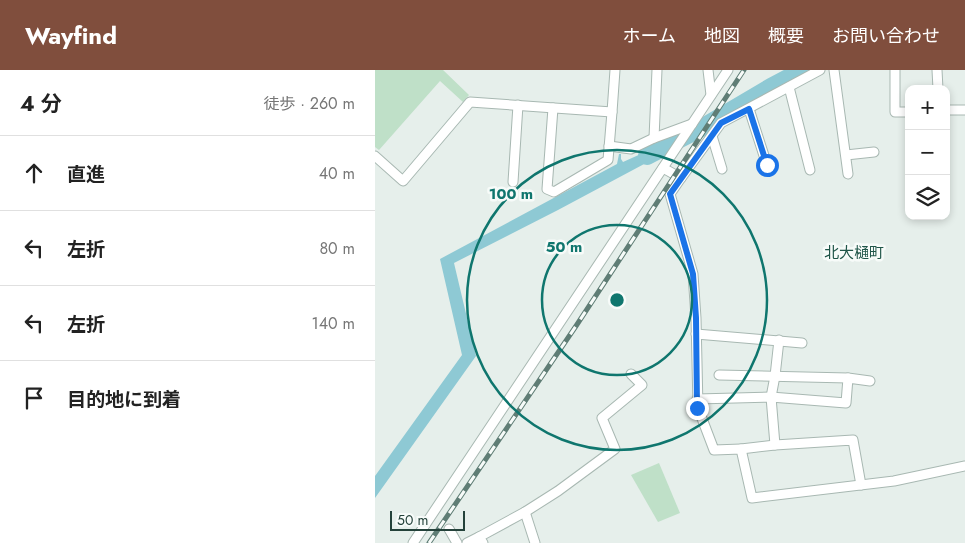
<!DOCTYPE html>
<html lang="ja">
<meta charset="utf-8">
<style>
:root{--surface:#fff;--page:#f6f6f6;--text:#222;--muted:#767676;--line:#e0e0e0;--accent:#804e3d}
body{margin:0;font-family:Jost,"Noto Sans JP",sans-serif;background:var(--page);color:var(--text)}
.controls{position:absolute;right:15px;top:15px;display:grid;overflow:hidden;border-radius:10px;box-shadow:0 2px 8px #0003}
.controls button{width:45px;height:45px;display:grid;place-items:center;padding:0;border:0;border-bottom:1px solid var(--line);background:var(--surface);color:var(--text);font:25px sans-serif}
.scale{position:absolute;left:15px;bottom:12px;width:75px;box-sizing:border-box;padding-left:5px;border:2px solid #24423a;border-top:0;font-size:14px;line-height:18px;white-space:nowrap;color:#24423a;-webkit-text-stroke:4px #f7fbf9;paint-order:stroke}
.stop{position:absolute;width:15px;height:15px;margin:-11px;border:4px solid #1a73e8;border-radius:50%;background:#fff}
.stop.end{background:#1a73e8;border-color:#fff;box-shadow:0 1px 5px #0008}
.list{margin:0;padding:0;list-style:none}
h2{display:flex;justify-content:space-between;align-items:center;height:65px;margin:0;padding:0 20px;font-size:21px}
h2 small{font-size:16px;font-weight:400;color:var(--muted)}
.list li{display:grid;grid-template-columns:32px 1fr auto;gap:15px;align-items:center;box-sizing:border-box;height:75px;padding:0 20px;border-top:1px solid var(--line)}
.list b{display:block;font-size:19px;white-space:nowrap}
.list em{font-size:16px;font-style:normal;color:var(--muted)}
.icon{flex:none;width:28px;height:28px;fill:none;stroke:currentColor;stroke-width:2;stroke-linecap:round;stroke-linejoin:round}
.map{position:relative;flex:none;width:590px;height:473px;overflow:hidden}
header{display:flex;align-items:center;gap:30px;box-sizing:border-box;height:70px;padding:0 25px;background:var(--accent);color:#fff}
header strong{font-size:24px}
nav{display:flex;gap:28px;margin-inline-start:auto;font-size:18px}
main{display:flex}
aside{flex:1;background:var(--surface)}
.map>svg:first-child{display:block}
.green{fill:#bfe0c8}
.water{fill:#8ec9d4}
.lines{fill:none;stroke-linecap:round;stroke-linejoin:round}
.river{stroke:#8ec9d4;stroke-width:18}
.minor-casing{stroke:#a8b8b2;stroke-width:11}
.minor{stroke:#fff;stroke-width:9}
.rail-casing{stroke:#5f7d75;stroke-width:5}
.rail{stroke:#f7fbf9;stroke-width:3;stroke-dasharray:9;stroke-linecap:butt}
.route{stroke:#1a73e8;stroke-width:6}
.ring{fill:none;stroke:#0f766e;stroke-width:2.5}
.labels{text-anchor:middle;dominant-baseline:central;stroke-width:5;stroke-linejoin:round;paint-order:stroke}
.neighbourhood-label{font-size:15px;fill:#1f5548;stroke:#f7fbf9}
.centre{fill:#0f766e;stroke:#f7fbf9;stroke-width:2.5}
.ring-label{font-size:15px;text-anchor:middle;font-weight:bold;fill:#0f766e;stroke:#f7fbf9;stroke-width:5;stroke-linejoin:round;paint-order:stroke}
</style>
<header>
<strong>Wayfind</strong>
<nav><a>ホーム</a><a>地図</a><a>概要</a><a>お問い合わせ</a></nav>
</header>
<main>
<aside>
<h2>4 分<small>徒歩 · 260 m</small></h2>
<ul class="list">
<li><svg class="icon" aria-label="ahead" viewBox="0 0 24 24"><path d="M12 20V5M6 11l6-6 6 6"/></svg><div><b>直進</b></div><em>40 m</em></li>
<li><svg class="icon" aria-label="left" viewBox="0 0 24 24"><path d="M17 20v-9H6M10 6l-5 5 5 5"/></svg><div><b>左折</b></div><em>80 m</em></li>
<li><svg class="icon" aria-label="left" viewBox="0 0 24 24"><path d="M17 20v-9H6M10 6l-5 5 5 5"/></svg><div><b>左折</b></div><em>140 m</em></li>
<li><svg class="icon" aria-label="arrive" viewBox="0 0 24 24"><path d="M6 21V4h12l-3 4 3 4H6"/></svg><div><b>目的地に到着</b></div></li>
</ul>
</aside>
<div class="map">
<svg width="590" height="473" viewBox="0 0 590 473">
<rect width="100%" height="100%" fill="#e6efeb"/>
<!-- green -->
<g class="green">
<polygon points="0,0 68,0 94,25 88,32 65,11 4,80 0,77"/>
<polygon points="284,393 305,443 283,452 256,405"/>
</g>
<!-- water -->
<g class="water">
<polygon points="420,0 435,0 368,37 364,31"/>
<polygon points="296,71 286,85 183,140 79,193 101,286 0,428 0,406 87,285 65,189 242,94 244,84 246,84 246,89 248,92 268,83 270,84"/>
</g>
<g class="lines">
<!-- river -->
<polyline class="river" points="272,86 330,56 396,17 428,0"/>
<!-- minor casing -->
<g class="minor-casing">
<g id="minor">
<polyline points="333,0 336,25"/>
<polyline points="459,0 473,104"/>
<polyline points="520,0 520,42 534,42"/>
<polyline points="562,0 563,19"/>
<polyline points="414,17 435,100"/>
<polyline points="178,38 172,119 179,122 233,90 237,42"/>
<polyline points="374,39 392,95"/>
<polyline points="571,40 590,40"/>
<polyline points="337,66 347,99"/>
<polyline points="279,68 282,0"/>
<polyline points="234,76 256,79 279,68 317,54"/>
<polyline points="471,85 499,82"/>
<polyline points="0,86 28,111 95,32 237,42 240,0"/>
<polyline points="288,98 306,108 346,53 445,0"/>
<polyline points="306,108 295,124 318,204 321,248 323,338 339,380 366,379 377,428 519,411 590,396"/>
<polyline points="138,112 143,35"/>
<polyline points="321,264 427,273"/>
<polyline points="344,305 473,308"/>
<polyline points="322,329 396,327 471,333 473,308 495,311"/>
<polyline points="400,375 396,327 400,306 404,270"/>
<polyline points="366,379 400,375 478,370 486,415"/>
<polyline points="150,442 160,473"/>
<polyline points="74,459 82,473"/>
<polyline points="104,467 150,442 183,421 240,379 227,348 267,315 256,304"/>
<polyline points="38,473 353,0"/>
<polyline points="92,473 104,467 108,473"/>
</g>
</g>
<!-- minor -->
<use href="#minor" class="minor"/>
<!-- rail casing -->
<g class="rail-casing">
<polyline id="rail" points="54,473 201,256 369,0"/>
</g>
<!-- rail -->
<use href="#rail" class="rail"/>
</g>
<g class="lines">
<!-- route -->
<polyline class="route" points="322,338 321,248 318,204 295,124 346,53 374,39 392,95"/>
</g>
<!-- distance rings -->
<g class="ring">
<circle cx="242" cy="230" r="75"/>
<circle cx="242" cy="230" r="150"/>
</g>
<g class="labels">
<!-- neighbourhood labels -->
<g class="neighbourhood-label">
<text x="479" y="183">北大樋町</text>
</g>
</g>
<circle cx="242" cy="230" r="8" class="centre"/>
<g class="ring-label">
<text x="136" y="129">100 m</text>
<text x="189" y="182">50 m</text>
</g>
</svg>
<div class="controls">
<button>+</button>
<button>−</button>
<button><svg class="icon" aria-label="layers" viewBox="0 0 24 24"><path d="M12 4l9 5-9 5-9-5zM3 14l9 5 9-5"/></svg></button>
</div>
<div class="scale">50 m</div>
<div class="stop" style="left:392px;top:95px"></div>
<div class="stop end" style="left:322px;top:338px"></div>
</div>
</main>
